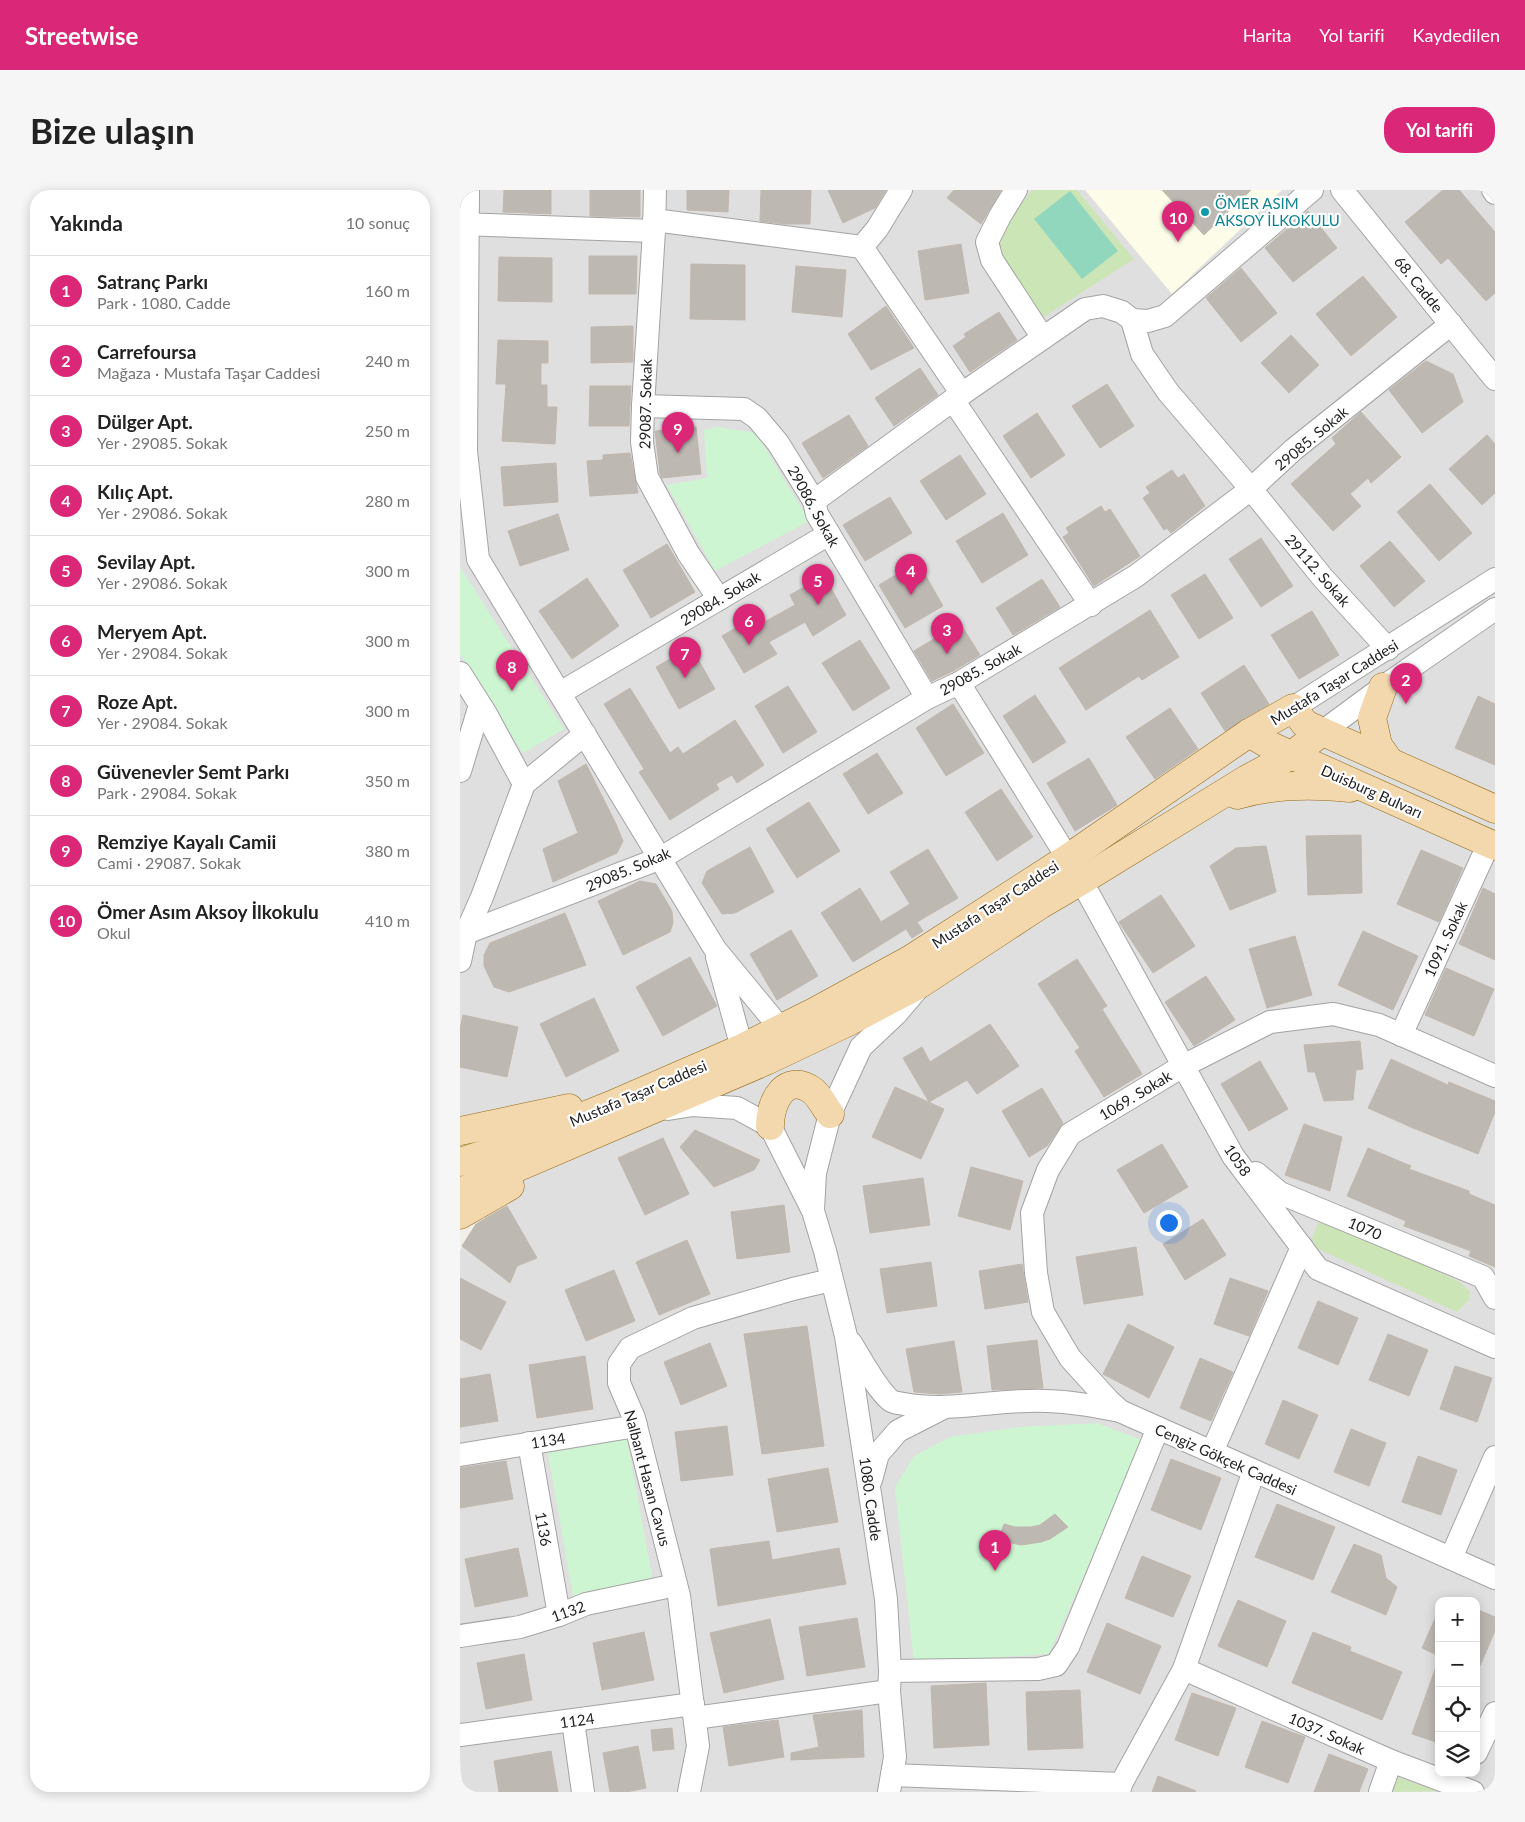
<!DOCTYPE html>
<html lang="tr">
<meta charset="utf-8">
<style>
:root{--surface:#fff;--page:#f6f6f6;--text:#222;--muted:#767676;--line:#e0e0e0;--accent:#db2777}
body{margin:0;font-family:Lato,sans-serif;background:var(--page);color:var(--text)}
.controls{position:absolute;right:15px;bottom:15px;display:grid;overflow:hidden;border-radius:10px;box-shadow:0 2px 12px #0003}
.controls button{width:45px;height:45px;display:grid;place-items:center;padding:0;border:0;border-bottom:1px solid var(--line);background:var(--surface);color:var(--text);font:25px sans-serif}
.you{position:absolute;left:708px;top:1032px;width:18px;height:18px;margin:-12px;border:4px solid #fff;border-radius:50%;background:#1a73e8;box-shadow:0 0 0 8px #1a73e833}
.badge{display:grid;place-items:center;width:32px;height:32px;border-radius:50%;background:var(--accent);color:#fff;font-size:16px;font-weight:700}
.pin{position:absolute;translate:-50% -41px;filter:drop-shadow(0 1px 2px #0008)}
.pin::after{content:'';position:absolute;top:26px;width:18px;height:15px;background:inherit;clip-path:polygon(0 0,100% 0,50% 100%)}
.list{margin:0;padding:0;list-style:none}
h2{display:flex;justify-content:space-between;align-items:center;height:65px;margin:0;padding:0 20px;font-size:21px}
h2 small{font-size:16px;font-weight:400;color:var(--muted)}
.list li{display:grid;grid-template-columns:32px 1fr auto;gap:15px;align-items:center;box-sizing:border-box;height:70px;padding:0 20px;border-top:1px solid var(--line)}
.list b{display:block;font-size:19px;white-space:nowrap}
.list p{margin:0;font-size:16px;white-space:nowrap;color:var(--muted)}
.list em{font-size:16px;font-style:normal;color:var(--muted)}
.icon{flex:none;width:28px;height:28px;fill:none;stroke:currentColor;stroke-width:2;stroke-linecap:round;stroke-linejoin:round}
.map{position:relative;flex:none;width:1035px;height:1602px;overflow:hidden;border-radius:20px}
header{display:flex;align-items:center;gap:30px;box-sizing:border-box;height:70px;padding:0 25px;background:var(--accent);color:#fff}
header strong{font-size:24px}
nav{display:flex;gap:28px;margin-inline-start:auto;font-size:18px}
.intro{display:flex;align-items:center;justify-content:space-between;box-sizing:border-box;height:120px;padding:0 30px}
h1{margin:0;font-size:35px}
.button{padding:12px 22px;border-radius:20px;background:var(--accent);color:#fff;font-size:18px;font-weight:700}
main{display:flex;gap:30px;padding:0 30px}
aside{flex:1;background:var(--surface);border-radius:20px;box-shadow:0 2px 12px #0003}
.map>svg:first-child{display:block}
.residential{fill:#e0dfdf;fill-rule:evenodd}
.education{fill:#fcfce8}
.grass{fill:#cce5b6}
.park{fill:#cdf5d1}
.pitch{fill:#91d7be}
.building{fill:#beb8b3;stroke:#c1b7ad}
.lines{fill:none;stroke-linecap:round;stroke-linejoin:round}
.minor-casing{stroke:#a3a3a3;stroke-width:24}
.major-casing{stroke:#906a10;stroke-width:29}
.minor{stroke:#fff;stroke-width:22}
.major{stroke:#f3d7ad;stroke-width:28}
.culture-dot{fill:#0f9aa8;stroke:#fff;stroke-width:2}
.labels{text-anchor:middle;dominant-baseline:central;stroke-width:4.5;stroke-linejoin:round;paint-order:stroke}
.culture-label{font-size:15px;fill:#0d838f;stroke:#fff;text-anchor:start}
.street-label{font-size:15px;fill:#222;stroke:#fff}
</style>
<header>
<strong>Streetwise</strong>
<nav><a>Harita</a><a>Yol tarifi</a><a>Kaydedilen</a></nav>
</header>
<div class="intro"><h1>Bize ulaşın</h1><a class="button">Yol tarifi</a></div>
<main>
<aside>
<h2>Yakında<small>10 sonuç</small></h2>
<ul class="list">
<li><span class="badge">1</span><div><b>Satranç Parkı</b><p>Park · 1080. Cadde</p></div><em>160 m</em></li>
<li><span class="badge">2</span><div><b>Carrefoursa</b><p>Mağaza · Mustafa Taşar Caddesi</p></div><em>240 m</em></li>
<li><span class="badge">3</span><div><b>Dülger Apt.</b><p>Yer · 29085. Sokak</p></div><em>250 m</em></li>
<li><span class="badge">4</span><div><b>Kılıç Apt.</b><p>Yer · 29086. Sokak</p></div><em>280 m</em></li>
<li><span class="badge">5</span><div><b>Sevilay Apt.</b><p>Yer · 29086. Sokak</p></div><em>300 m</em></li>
<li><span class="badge">6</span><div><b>Meryem Apt.</b><p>Yer · 29084. Sokak</p></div><em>300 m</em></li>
<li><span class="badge">7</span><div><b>Roze Apt.</b><p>Yer · 29084. Sokak</p></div><em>300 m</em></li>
<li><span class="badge">8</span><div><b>Güvenevler Semt Parkı</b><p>Park · 29084. Sokak</p></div><em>350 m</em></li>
<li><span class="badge">9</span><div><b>Remziye Kayalı Camii</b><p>Cami · 29087. Sokak</p></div><em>380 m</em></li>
<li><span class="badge">10</span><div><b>Ömer Asım Aksoy İlkokulu</b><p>Okul</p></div><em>410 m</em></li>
</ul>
</aside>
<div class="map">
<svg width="1035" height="1602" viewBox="0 0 1035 1602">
<rect width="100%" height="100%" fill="#f1efea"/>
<!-- residential -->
<path class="residential" d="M 0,0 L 1035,0 L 1035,1602 L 3,1602 L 0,1569 L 0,1060 L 32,1018 L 0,934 ZM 979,1411 L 1016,1411 L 1016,1583 L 979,1583 Z"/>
<!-- education -->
<polygon class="education" points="625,0 822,0 712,104"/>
<!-- grass -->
<g class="grass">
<polygon points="572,0 617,0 674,69 579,130 534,51"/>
<polygon points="869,1031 1000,1092 1010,1102 1009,1110 997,1122 856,1058 852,1048 858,1033"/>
<polygon points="937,1587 978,1601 931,1602"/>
</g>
<!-- park -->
<g class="park">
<polygon points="257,237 296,243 349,331 255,381 207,295 247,288 244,240"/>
<polygon points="0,377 104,539 63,563 0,464"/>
<polygon points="637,1233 684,1251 589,1464 454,1473 435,1297 454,1266 490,1247 560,1237"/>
<polygon points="167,1249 193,1392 113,1406 88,1263"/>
</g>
<!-- pitch -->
<polygon class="pitch" points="610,1 658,61 622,89 574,29"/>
<!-- building -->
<g class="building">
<polygon points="44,0 91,0 91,24 43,22"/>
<polygon points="130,0 180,0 180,27 130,26"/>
<polygon points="227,0 269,0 268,22 227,20"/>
<polygon points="301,0 351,0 350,34 324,34 300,31"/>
<polygon points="368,0 426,0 415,18 383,33"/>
<polygon points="494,0 541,0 521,34 487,8"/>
<polygon points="702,0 791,0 744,45"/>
<polygon points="983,0 999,0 1035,42 1035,103 1026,111 988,68 981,74 945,32"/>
<polygon points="848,21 877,58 833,92 805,58"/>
<polygon points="501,54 509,103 465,110 458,61"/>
<polygon points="129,66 177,66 176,104 129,104"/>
<polygon points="39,67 92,68 92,112 38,111"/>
<polygon points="231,74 285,75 285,130 230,129"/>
<polygon points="336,76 386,80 382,127 332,122"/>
<polygon points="781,78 817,123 781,152 746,108"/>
<polygon points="903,86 937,127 891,166 856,124"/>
<polygon points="426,116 454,158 411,180 388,144"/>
<polygon points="539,122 557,150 510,182 493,156 506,147 504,144"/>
<polygon points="173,136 173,172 131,173 131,137"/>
<polygon points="831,145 859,175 829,203 801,173"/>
<polygon points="38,150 88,151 88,173 81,173 81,195 87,195 87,217 97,217 95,254 42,251 46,194 36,194"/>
<polygon points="966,171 993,184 1003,212 962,243 929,200"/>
<polygon points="460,178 478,205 434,236 415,208"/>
<polygon points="647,194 674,236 640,258 612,216"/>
<polygon points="130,196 171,196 169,236 129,236"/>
<polygon points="901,222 941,267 911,293 908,288 890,304 901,316 873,341 831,294 876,254 872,248"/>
<polygon points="577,223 605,265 571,288 543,246"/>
<polygon points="389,225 408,256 363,288 342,253"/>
<polygon points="236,237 241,284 202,288 200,283 195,241"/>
<polygon points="1027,245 1035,254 1035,303 1022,315 989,279"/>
<polygon points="170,263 178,303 130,306 127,271 143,270 143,265"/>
<polygon points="500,265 526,304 486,330 460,291"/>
<polygon points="96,273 98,312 44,316 41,277"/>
<polygon points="712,280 718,288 724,284 745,316 711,343 707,338 704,340 683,308 690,303 686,297"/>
<polygon points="970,294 1012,343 979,371 937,322"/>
<polygon points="430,307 452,343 405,371 383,335"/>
<polygon points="641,316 645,322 650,319 680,366 634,396 603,347 609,343 606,338"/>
<polygon points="543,323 568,365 522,393 496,351"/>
<polygon points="98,324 109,360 60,376 48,341"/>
<polygon points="801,348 833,396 801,417 769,369"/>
<polygon points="930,351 965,391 934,417 900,376"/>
<polygon points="207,354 235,402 191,428 163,380"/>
<polygon points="459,374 483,416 445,438 419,395 444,380 446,382"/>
<polygon points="745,384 773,428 739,449 711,405"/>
<polygon points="364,386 386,425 353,446 345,432 309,452 317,464 284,483 262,446 294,427 299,435 335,415 330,405"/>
<polygon points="127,388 159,436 112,469 79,421"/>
<polygon points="582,389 600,417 553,445 536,418"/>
<polygon points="690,420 719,467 682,490 679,486 626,520 599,478"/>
<polygon points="852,421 879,465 839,489 811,445"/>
<polygon points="500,433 520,465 493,481 472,491 454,461"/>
<polygon points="400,450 430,498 393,521 362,473"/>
<polygon points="231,457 255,499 219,519 196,477"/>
<polygon points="784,475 809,514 765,541 741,503"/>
<polygon points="328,496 357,542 323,563 295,516"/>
<polygon points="170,498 210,563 218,557 223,564 275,530 304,575 277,593 272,585 256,594 259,599 210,630 179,582 184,579 144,514"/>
<polygon points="575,505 606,552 573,573 543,526"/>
<polygon points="1018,506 1035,514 1035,575 995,558"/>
<polygon points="493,514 524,563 486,586 456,538"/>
<polygon points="710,518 738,559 695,589 666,547"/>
<polygon points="417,563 443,603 408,624 383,584"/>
<polygon points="629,568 657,615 615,641 587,593"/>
<polygon points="126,574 156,634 163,651 157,663 93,692 83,659 118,643 98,591"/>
<polygon points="541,599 573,647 537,671 505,622"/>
<polygon points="349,612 380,661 337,688 306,639"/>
<polygon points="901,645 902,703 848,705 846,646"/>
<polygon points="806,656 816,702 770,720 750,676 776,658"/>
<polygon points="290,657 314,702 275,723 262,724 242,693 247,681"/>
<polygon points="468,659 498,708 457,732 463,741 452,748 446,739 393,772 361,723 400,698 421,732 450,714 430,682"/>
<polygon points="961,660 1003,678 979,732 937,714"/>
<polygon points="180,691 196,694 212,721 213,733 210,742 163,765 138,711"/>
<polygon points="1023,698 1035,704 1035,770 999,754"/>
<polygon points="701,705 735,756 693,783 659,732"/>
<polygon points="105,723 126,775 49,802 34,797 24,776 24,765 30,753"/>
<polygon points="331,740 358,786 317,810 290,764"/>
<polygon points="903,741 958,766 933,820 878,795"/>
<polygon points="835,746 852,805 807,818 789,759"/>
<polygon points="230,767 257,816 203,846 176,797"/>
<polygon points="617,769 647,816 642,819 682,884 644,907 615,861 620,858 578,794"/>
<polygon points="986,778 1034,799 1014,846 965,825"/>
<polygon points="746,786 775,830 734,856 705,812"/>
<polygon points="134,808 159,861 106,887 80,834"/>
<polygon points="3,825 58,837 47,887 0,877 0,839"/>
<polygon points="530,834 559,876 517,904 507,890 469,912 443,868 462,857 470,872"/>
<polygon points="900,851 903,879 896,880 893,910 864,911 855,882 848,882 844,855"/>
<polygon points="931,869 988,895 989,892 1035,911 1035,922 1018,964 953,938 908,918"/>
<polygon points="800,871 828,919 789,941 761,894"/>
<polygon points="435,897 484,919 461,969 412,947"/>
<polygon points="582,898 603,933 587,956 569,967 542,921"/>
<polygon points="844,934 882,947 870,1001 825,985"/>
<polygon points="235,940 300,970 294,980 254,997 220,957"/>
<polygon points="203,948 229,1004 185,1025 158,968"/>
<polygon points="702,954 728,997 684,1023 657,980"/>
<polygon points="908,958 951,976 949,979 1009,1001 1009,1004 1035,1015 1035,1077 1009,1066 1011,1061 944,1036 946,1031 887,1006"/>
<polygon points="511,977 563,991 550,1040 498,1026"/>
<polygon points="463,988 470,1035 410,1043 403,996"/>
<polygon points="324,1015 330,1062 277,1069 271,1022"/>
<polygon points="47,1016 77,1068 57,1076 50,1093 2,1056 16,1034"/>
<polygon points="743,1029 766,1065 725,1090 703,1054"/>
<polygon points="227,1050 250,1104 199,1125 176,1072"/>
<polygon points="676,1057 683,1105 624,1114 616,1067"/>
<polygon points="471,1072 477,1116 427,1123 420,1079"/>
<polygon points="562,1074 568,1112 525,1119 519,1081"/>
<polygon points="154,1080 175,1131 126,1151 105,1100"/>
<polygon points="0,1088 46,1112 21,1160 0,1149"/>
<polygon points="770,1088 808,1101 789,1146 754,1134"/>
<polygon points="858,1111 898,1128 878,1175 838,1158"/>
<polygon points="668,1134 714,1157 689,1208 643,1184"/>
<polygon points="347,1136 364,1256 302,1264 284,1144"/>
<polygon points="928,1144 968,1160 949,1206 909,1190"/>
<polygon points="577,1150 583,1198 532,1200 527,1156"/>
<polygon points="494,1151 502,1202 480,1204 454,1202 446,1159"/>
<polygon points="250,1153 267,1196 221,1215 204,1172"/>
<polygon points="125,1166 133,1219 77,1228 69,1175"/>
<polygon points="740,1168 773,1182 751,1231 720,1218"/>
<polygon points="995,1176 1032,1188 1017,1232 980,1219"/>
<polygon points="30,1184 38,1231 0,1237 0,1189"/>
<polygon points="823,1210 858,1225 839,1269 805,1254"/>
<polygon points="267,1236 273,1285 221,1291 215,1242"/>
<polygon points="891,1239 926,1253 909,1296 874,1282"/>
<polygon points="958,1266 997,1280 981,1325 942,1312"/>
<polygon points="711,1269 761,1288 741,1340 691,1320"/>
<polygon points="46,1271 53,1309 0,1318 0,1278"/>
<polygon points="368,1278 378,1332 317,1342 308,1289"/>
<polygon points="817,1314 875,1337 853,1390 795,1367"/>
<polygon points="595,1324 608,1337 590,1349 581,1352 561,1355 538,1350 544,1334 555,1337 571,1337 580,1335"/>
<polygon points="309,1351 312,1370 379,1358 386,1394 258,1416 250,1359"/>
<polygon points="894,1354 921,1365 926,1388 937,1397 926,1425 871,1402"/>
<polygon points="58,1358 68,1406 15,1417 5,1369"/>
<polygon points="682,1366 731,1386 713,1427 665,1408"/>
<polygon points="778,1410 826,1431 807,1477 758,1456"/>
<polygon points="1016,1419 1035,1427 1035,1441 1016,1485"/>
<polygon points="979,1420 979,1466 962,1458"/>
<polygon points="397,1428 405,1477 347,1486 339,1437"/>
<polygon points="310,1429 324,1489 264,1503 250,1443"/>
<polygon points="647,1433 701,1456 680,1504 627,1482"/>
<polygon points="184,1442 194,1490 142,1500 133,1453"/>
<polygon points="853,1442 891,1457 890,1461 942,1482 922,1530 832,1493"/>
<polygon points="64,1464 72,1510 26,1519 17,1473"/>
<polygon points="977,1474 979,1474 979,1553 952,1544"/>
<polygon points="526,1493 529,1555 474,1558 471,1496"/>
<polygon points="620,1500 623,1558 568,1560 566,1502"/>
<polygon points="732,1503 776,1518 758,1566 715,1550"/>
<polygon points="402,1520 404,1567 331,1570 331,1563 359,1557 353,1525"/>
<polygon points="318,1530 324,1567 269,1576 263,1537"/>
<polygon points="802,1531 845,1547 828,1593 785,1577"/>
<polygon points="212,1538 214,1559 193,1561 191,1540"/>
<polygon points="178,1556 186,1598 167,1602 150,1602 143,1563"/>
<polygon points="91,1561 98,1602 39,1602 34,1571"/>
<polygon points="869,1564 908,1579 899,1602 854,1602"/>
<polygon points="698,1586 736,1601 735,1602 692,1602"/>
</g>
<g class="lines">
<!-- minor casing -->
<g class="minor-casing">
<g id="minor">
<polyline points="8,0 6,261 18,369 255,759 320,838"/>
<polyline points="195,0 194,41 183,216 182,252 187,287 228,363 259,409"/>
<polyline points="556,0 540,26 527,52 532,70 583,148"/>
<polyline points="882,0 1035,189"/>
<polyline points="1033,0 1035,3"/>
<polyline points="194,30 402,57 417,39 441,0"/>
<polyline points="0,34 194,41"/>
<polyline points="402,57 502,204"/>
<polyline points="672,130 682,164 708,202 791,299 863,388 928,459"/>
<polyline points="493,210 631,415"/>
<polyline points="183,216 284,219 297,228 318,253 354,311 357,324 467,508"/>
<polyline points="354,311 493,210 625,119 643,116 662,122 672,130 688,131 705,126 852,0"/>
<polyline points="0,483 26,524 64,594"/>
<polyline points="499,493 617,683 773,966 858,1079 1035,1157"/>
<polyline points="100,503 369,344"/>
<polyline points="833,518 1035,389"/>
<polyline points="862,542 923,497 1035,419"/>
<polyline points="0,581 20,515"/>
<polyline points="0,742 6,743 201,668 467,508 499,493 676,386 791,299 833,260 991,134"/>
<polyline points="257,767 282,858"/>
<polyline points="0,771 6,743 22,707 64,594 125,544"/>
<polyline points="941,845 1029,653"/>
<polyline points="208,919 233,915 277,918 310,936 353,1021 365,1061 386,1146 426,1409 430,1481 429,1501 435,1567 429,1602"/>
<polyline points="796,983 820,1003 1023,1087 1035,1108"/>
<polyline points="353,1020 355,983 370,924 401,857 436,824 459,797"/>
<path d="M 391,1153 C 401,1169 416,1198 430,1210 C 433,1213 439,1213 444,1214 C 492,1223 540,1208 588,1211 C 613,1212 636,1216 660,1221 L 1035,1388"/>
<polyline points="660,1221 649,1211 610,1168 583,1122 576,1083 572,1023 588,980 610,944 723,876 810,832 873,824 919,835 1035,886"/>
<polyline points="69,1253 99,1425"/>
<polyline points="752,1262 842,1057"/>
<polyline points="0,1265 176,1236"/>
<polyline points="411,1290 418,1264 438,1241 483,1218"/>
<polyline points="991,1368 1035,1267"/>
<polyline points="0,1446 60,1437 99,1425 126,1414 216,1395"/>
<polyline points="724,1479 931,1571 1013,1602"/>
<polyline points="430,1481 578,1479 596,1475 608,1457 698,1238"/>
<polyline points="235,1528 429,1501"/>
<polyline points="113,1531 123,1602"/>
<polyline points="0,1545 233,1514"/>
<polyline points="1016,1563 1035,1523"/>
<polyline points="432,1585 661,1594"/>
<polyline points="229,1602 238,1556 219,1406 174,1228 159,1193 159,1174 170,1158 233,1128 333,1099 371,1090"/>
<polyline points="659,1602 661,1594 724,1479 794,1281"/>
<polyline points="920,1602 931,1571"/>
</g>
</g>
<!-- major casing -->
<g class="major-casing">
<g id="major">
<polyline points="923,497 912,528 918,555 930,572"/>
<polyline points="789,543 811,556 1035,656"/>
<path d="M 777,605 C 814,594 851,594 890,598"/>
<path d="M 310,936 C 310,912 325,881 353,901 C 360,907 365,917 370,924"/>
<polyline points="0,941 109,918"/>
<polyline points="0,972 52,955 151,915 282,858 354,822 451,769 608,668 789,543 833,518 845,534 1035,619"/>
<polyline points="0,1002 306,871 388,832 460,794 580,715 621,691 787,589 832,565 862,542"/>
<polyline points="0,1025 50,996"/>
</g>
</g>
<!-- minor -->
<use href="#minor" class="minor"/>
<!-- major -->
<use href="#major" class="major"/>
</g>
<!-- markers -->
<circle class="culture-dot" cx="745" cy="22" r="5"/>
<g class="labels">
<!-- culture labels -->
<g class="culture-label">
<text x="755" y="13">ÖMER ASIM<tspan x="755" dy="17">AKSOY İLKOKULU</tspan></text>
</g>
<!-- street labels -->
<g class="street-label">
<text transform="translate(959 94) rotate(51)">68. Cadde</text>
<text transform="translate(185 214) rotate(-89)">29087. Sokak</text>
<text transform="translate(851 248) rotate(-40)">29085. Sokak</text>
<text transform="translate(354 316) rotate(61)">29086. Sokak</text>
<text transform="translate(858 380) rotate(49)">29112. Sokak</text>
<text transform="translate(260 408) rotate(-31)">29084. Sokak</text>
<text transform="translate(520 479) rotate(-29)">29085. Sokak</text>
<text transform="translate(874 492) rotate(-32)">Mustafa Taşar Caddesi</text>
<text transform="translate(912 601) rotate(24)">Duisburg Bulvarı</text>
<text transform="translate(168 679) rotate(-23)">29085. Sokak</text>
<text transform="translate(535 714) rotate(-33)">Mustafa Taşar Caddesi</text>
<text transform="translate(985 749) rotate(-65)">1091. Sokak</text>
<text transform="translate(178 903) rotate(-23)">Mustafa Taşar Caddesi</text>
<text transform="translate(675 905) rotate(-31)">1069. Sokak</text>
<text transform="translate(778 970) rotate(56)">1058</text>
<text transform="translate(905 1038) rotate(23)">1070</text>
<text transform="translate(88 1250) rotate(-9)">1134</text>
<text transform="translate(766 1269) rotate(24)">Cengiz Gökçek Caddesi</text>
<text transform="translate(188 1288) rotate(75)">Nalbant Hasan Cavus</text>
<text transform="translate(411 1309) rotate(82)">1080. Cadde</text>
<text transform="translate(84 1339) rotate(80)">1136</text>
<text transform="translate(108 1421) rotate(-20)">1132</text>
<text transform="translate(117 1530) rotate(-8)">1124</text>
<text transform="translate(867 1543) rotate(24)">1037. Sokak</text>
</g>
</g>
</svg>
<div class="controls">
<button>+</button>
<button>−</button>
<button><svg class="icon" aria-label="locate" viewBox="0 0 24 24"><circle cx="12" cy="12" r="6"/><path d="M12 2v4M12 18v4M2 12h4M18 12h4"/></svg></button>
<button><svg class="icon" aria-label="layers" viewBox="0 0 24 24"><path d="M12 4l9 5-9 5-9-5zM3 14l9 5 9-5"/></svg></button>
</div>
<div class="you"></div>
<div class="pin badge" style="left:535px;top:1381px">1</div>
<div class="pin badge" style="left:946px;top:514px">2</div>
<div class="pin badge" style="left:487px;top:464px">3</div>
<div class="pin badge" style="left:451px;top:405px">4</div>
<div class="pin badge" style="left:358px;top:415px">5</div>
<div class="pin badge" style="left:289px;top:455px">6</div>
<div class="pin badge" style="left:225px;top:488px">7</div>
<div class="pin badge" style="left:52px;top:501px">8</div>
<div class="pin badge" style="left:218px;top:263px">9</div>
<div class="pin badge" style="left:718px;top:52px">10</div>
</div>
</main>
